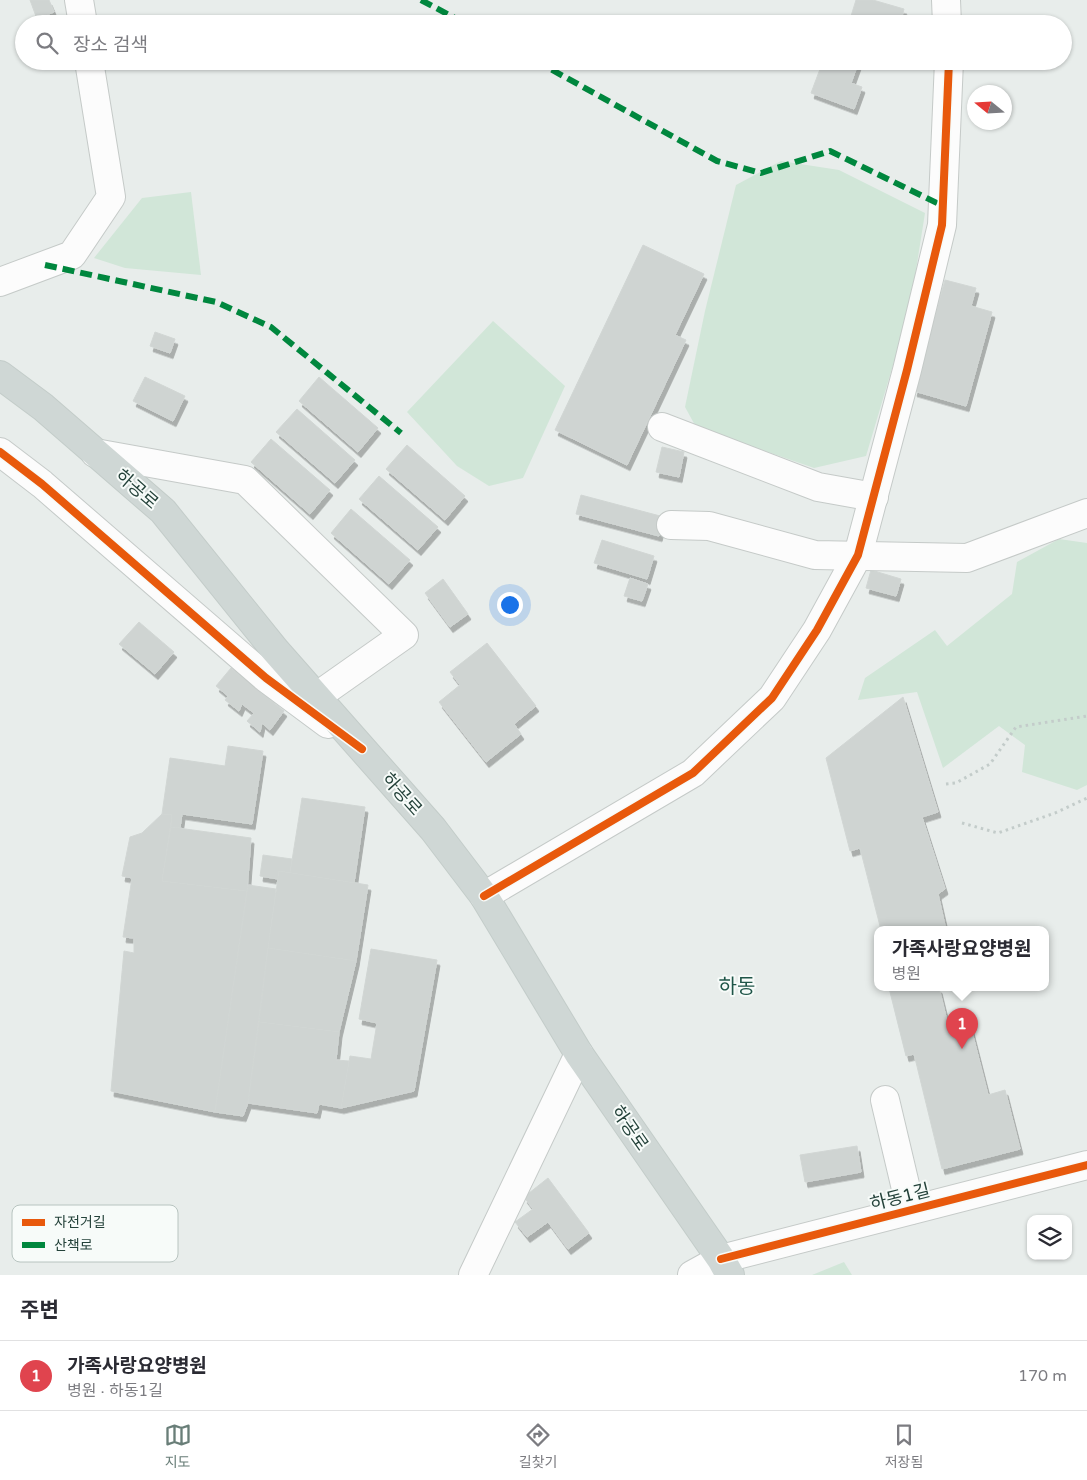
<!DOCTYPE html>
<html lang="ko">
<meta charset="utf-8">
<style>
:root{--surface:#fff;--page:#f7f7f7;--text:#2b2b33;--muted:#7c7c81;--line:#e1e1e2;--accent:#697e78}
body{margin:0;font-family:"Varela Round","Noto Sans KR",sans-serif;background:var(--page);color:var(--text)}
.controls{position:absolute;right:15px;bottom:15px;display:grid;overflow:hidden;border-radius:10px;box-shadow:0 1px 4px #0004}
.controls button{width:45px;height:45px;display:grid;place-items:center;padding:0;border:0;border-bottom:1px solid var(--line);background:var(--surface);color:var(--text);font:25px sans-serif}
.compass{position:absolute;left:967px;top:85px;width:45px;height:45px;border-radius:50%;background:var(--surface);box-shadow:0 1px 4px #0004;rotate:288deg}
.you{position:absolute;left:509px;top:604px;width:18px;height:18px;margin:-12px;border:4px solid #fff;border-radius:50%;background:#1a73e8;box-shadow:0 0 0 8px #1a73e833}
.badge{display:grid;place-items:center;width:32px;height:32px;border-radius:50%;background:var(--accent);color:#fff;font-size:16px;font-weight:700}
.pin{position:absolute;translate:-50% -41px;filter:drop-shadow(0 1px 2px #0008)}
.pin::after{content:'';position:absolute;top:26px;width:18px;height:15px;background:inherit;clip-path:polygon(0 0,100% 0,50% 100%)}
.popup{position:absolute;left:874px;top:926px;width:175px;height:65px;box-sizing:border-box;display:grid;place-content:center;border-radius:10px;background:var(--surface);filter:drop-shadow(0 1px 4px #0005);font-size:16px;white-space:nowrap;color:var(--muted)}
.popup b{font-size:19px;color:var(--text)}
.popup::after{content:'';position:absolute;left:50%;top:100%;margin-left:-10px;border:10px solid transparent;border-top-color:var(--surface)}
.list{margin:0;padding:0;list-style:none}
h2{display:flex;justify-content:space-between;align-items:center;height:65px;margin:0;padding:0 20px;font-size:21px}
h2 small{font-size:16px;font-weight:400;color:var(--muted)}
.list li{display:grid;grid-template-columns:32px 1fr auto;gap:15px;align-items:center;box-sizing:border-box;height:70px;padding:0 20px;border-top:1px solid var(--line)}
.list b{display:block;font-size:19px;white-space:nowrap}
.list p{margin:0;font-size:16px;white-space:nowrap;color:var(--muted)}
.list em{font-size:16px;font-style:normal;color:var(--muted)}
.icon{flex:none;width:28px;height:28px;fill:none;stroke:currentColor;stroke-width:2;stroke-linecap:round;stroke-linejoin:round}
.map{position:relative;flex:none;width:1087px;height:1275px;overflow:hidden}
.search{position:absolute;background:var(--surface);box-shadow:0 1px 4px #0004;left:15px;right:15px;top:15px;height:55px;display:flex;align-items:center;gap:12px;box-sizing:border-box;padding:0 18px;border-radius:28px;color:var(--muted);font-size:19px}
.sheet{height:135px;background:var(--surface)}
nav{display:flex;justify-content:space-around;align-items:center;box-sizing:border-box;height:70px;border-top:1px solid var(--line);background:var(--surface);font-size:14px;color:var(--muted)}
nav a{display:grid;justify-items:center;gap:2px}
nav .on{color:var(--accent)}
.map>svg:first-child{display:block}
.green{fill:#d1e6d8}
.building{fill:#cfd4d2;stroke:#d1d6d4;filter:url(#shadow)}
.lines{fill:none;stroke-linecap:round;stroke-linejoin:round}
.minor-casing{stroke:#c5cac8;stroke-width:30}
.major-casing{stroke:#c3ccc9;stroke-width:30}
.path{stroke:#c3ccca;stroke-width:3;stroke-dasharray:2.5 4;stroke-linecap:butt}
.minor{stroke:#fcfcfc;stroke-width:28}
.major{stroke:#cfd7d5;stroke-width:28}
.quiet{stroke:#00873e;stroke-width:6;stroke-dasharray:12 6;stroke-linecap:butt}
.cycleway-casing{stroke:#f7fbf9;stroke-width:11}
.cycleway{stroke:#e8590c;stroke-width:8}
.labels{text-anchor:middle;dominant-baseline:central;stroke-width:4;stroke-linejoin:round;paint-order:stroke}
.street-label{font-size:18px;fill:#24423a;stroke:#f7fbf9}
.quarter-label{font-size:20px;fill:#1f5548;stroke:#f7fbf9}
.key{fill:#f7fbf9;stroke:#b8c4c0;stroke-width:1}
.key-label{font-size:14px;fill:#24423a}
</style>
<div class="map">
<svg width="1087" height="1275" viewBox="0 0 1087 1275">
<defs>
<filter id="shadow"><feDropShadow dx="3" dy="5.5" stdDeviation="0" flood-color="#0004"/></filter>
</defs>
<rect width="100%" height="100%" fill="#e8edeb"/>
<!-- green -->
<g class="green">
<polygon points="781,161 839,170 925,213 910,308 866,456 814,468 696,427 685,407 705,311 736,185"/>
<polygon points="191,192 201,275 125,268 94,258 142,198"/>
<polygon points="493,321 565,386 523,478 489,486 457,466 407,412"/>
<polygon points="1059,539 1087,543 1087,785 1077,790 1022,772 1025,745 999,726 943,768 917,692 858,700 865,678 935,630 947,646 1012,594 1017,562"/>
<polygon points="844,1262 852,1275 812,1275"/>
</g>
<!-- building -->
<g class="building">
<polygon points="30,0 49,0 54,12 37,19"/>
<polygon points="856,0 873,0 904,9 900,24 877,24 851,16"/>
<polygon points="823,61 859,61 851,83 862,87 854,109 811,93"/>
<polygon points="643,245 704,274 675,335 686,340 627,465 555,430"/>
<polygon points="945,280 976,288 971,306 992,312 966,406 914,391"/>
<polygon points="155,332 175,339 170,353 150,346"/>
<polygon points="145,377 185,396 173,421 133,401"/>
<polygon points="319,377 378,428 358,452 299,401"/>
<polygon points="297,409 355,460 335,483 276,432"/>
<polygon points="271,439 330,490 310,514 251,462"/>
<polygon points="407,445 465,496 445,520 386,469"/>
<polygon points="662,447 684,452 679,477 656,472"/>
<polygon points="379,476 438,527 418,550 359,499"/>
<polygon points="581,495 664,517 659,536 576,514"/>
<polygon points="351,509 410,560 389,584 331,533"/>
<polygon points="602,540 654,556 647,579 594,563"/>
<polygon points="871,570 901,579 896,596 866,588"/>
<polygon points="630,578 648,584 642,601 624,596"/>
<polygon points="443,579 468,614 450,627 425,593"/>
<polygon points="139,622 174,652 155,674 119,644"/>
<polygon points="487,643 536,706 514,724 521,734 486,762 439,702 460,685 450,672"/>
<polygon points="231,668 284,711 270,730 262,723 260,732 247,721 254,713 242,704 239,711 225,700 228,696 216,686"/>
<polygon points="903,697 938,812 922,817 945,889 938,894 946,930 881,930 860,848 850,851 826,758"/>
<polygon points="228,746 263,751 252,824 182,814 180,828 171,827 172,815 162,814 170,758 225,766"/>
<polygon points="302,798 365,807 354,883 290,873"/>
<polygon points="162,814 172,815 162,881 247,891 215,1112 111,1091 124,951 134,953 134,938 123,937 132,878 122,876 130,837 142,833"/>
<polygon points="171,827 251,838 247,891 162,881"/>
<polygon points="263,855 292,859 290,873 279,871 278,879 260,876"/>
<polygon points="279,871 368,885 356,961 268,948"/>
<polygon points="248,885 276,889 268,948 248,1103 243,1116 215,1112"/>
<polygon points="268,948 356,961 339,1032 259,1022"/>
<polygon points="371,949 437,960 414,1091 341,1108 350,1056 371,1059 377,1023 359,1019"/>
<polygon points="889,988 939,988 950,1033 971,1028 988,1095 1005,1090 1020,1149 942,1169 914,1054 906,1056"/>
<polygon points="259,1022 339,1032 336,1060 349,1061 341,1108 319,1104 317,1113 248,1103"/>
<polygon points="857,1146 861,1172 805,1182 800,1155"/>
<polygon points="548,1178 589,1233 568,1249 548,1222 527,1237 515,1222 533,1209 524,1197"/>
</g>
<g class="lines">
<!-- minor casing -->
<g class="minor-casing">
<g id="minor">
<polyline points="79,0 83,24"/>
<polyline points="946,0 947,24"/>
<polyline points="0,282 72,255 111,197 89,61"/>
<polyline points="662,427 818,487 874,497"/>
<polyline points="0,452 42,484 266,678 328,724"/>
<polyline points="95,453 245,480 404,635 316,697"/>
<polyline points="671,525 709,526 815,555 967,558 1087,513"/>
<polyline points="484,896 693,773 772,698 817,630 858,555 907,370 942,225 949,61"/>
<polyline points="885,1100 911,1210"/>
<polyline points="473,1275 579,1054"/>
<polyline points="692,1275 721,1259 1087,1165"/>
</g>
</g>
<!-- major casing -->
<g class="major-casing">
<polyline id="major" points="0,375 43,407 163,511 275,650 433,829 484,896 579,1054 721,1259 730,1275"/>
</g>
<!-- path -->
<g class="path">
<polyline points="946,784 956,783 990,764 1016,727 1087,716"/>
<polyline points="962,823 998,833 1055,813 1087,798"/>
</g>
<!-- minor -->
<use href="#minor" class="minor"/>
<!-- major -->
<use href="#major" class="major"/>
<!-- quiet -->
<g class="quiet">
<polyline points="421,0 466,24"/>
<polyline points="536,61 717,161 761,173 830,151 943,206"/>
<polyline points="45,265 216,302 271,327 401,433"/>
</g>
<!-- cycleway casing -->
<g class="cycleway-casing">
<g id="cycleway">
<polyline points="0,452 42,484 266,678 362,749"/>
<polyline points="484,896 693,773 772,698 817,630 858,555 907,370 942,225 949,61"/>
<polyline points="721,1259 1087,1165"/>
</g>
</g>
<!-- cycleway -->
<use href="#cycleway" class="cycleway"/>
</g>
<g class="labels">
<!-- street labels -->
<g class="street-label">
<text transform="translate(137 489) rotate(41)">하공로</text>
<text transform="translate(402 794) rotate(48)">하공로</text>
<text transform="translate(630 1128) rotate(55)">하공로</text>
<text transform="translate(900 1197) rotate(-14)">하동1길</text>
</g>
<!-- quarter labels -->
<g class="quarter-label">
<text x="737" y="987">하동</text>
</g>
</g>
<!-- legend -->
<rect x="12" y="1205" width="166" height="57" rx="8" class="key"/>
<rect x="22" y="1219" width="23" height="7" fill="#e8590c"/>
<rect x="22" y="1242" width="23" height="6" fill="#00873e"/>
<g class="key-label">
<text x="54" y="1227">자전거길</text>
<text x="54" y="1250">산책로</text>
</g>
</svg>
<div class="controls">
<button><svg class="icon" aria-label="layers" viewBox="0 0 24 24"><path d="M12 4l9 5-9 5-9-5zM3 14l9 5 9-5"/></svg></button>
</div>
<svg class="compass" viewBox="-18 -18 36 36"><path d="M0-13l5 13h-10z" fill="#e53935"/><path d="M0 13l5-13h-10z" fill="#7c7c81"/></svg>
<div class="you"></div>
<div class="pin badge" style="left:962px;top:1049px;background:#e0444e">1</div>
<div class="popup"><b>가족사랑요양병원</b>병원</div>
<div class="search"><svg class="icon" aria-label="search" viewBox="0 0 24 24"><circle cx="10" cy="10" r="6"/><path d="M15 15l6 6"/></svg>장소 검색</div>
</div>
<section class="sheet">
<h2>주변<small></small></h2>
<ul class="list">
<li><span class="badge" style="background:#e0444e">1</span><div><b>가족사랑요양병원</b><p>병원 · 하동1길</p></div><em>170 m</em></li>
</ul>
</section>
<nav>
<a class="on"><svg class="icon" aria-label="map" viewBox="0 0 24 24"><path d="M3 6l6-2 6 2 6-2v14l-6 2-6-2-6 2zM9 4v14M15 6v14"/></svg>지도</a>
<a><svg class="icon" aria-label="directions" viewBox="0 0 24 24"><path d="M12 3l9 9-9 9-9-9zM9 14v-3h6M13 9l2 2-2 2"/></svg>길찾기</a>
<a><svg class="icon" aria-label="saved" viewBox="0 0 24 24"><path d="M7 4h10v16l-5-4-5 4z"/></svg>저장됨</a>
</nav>
